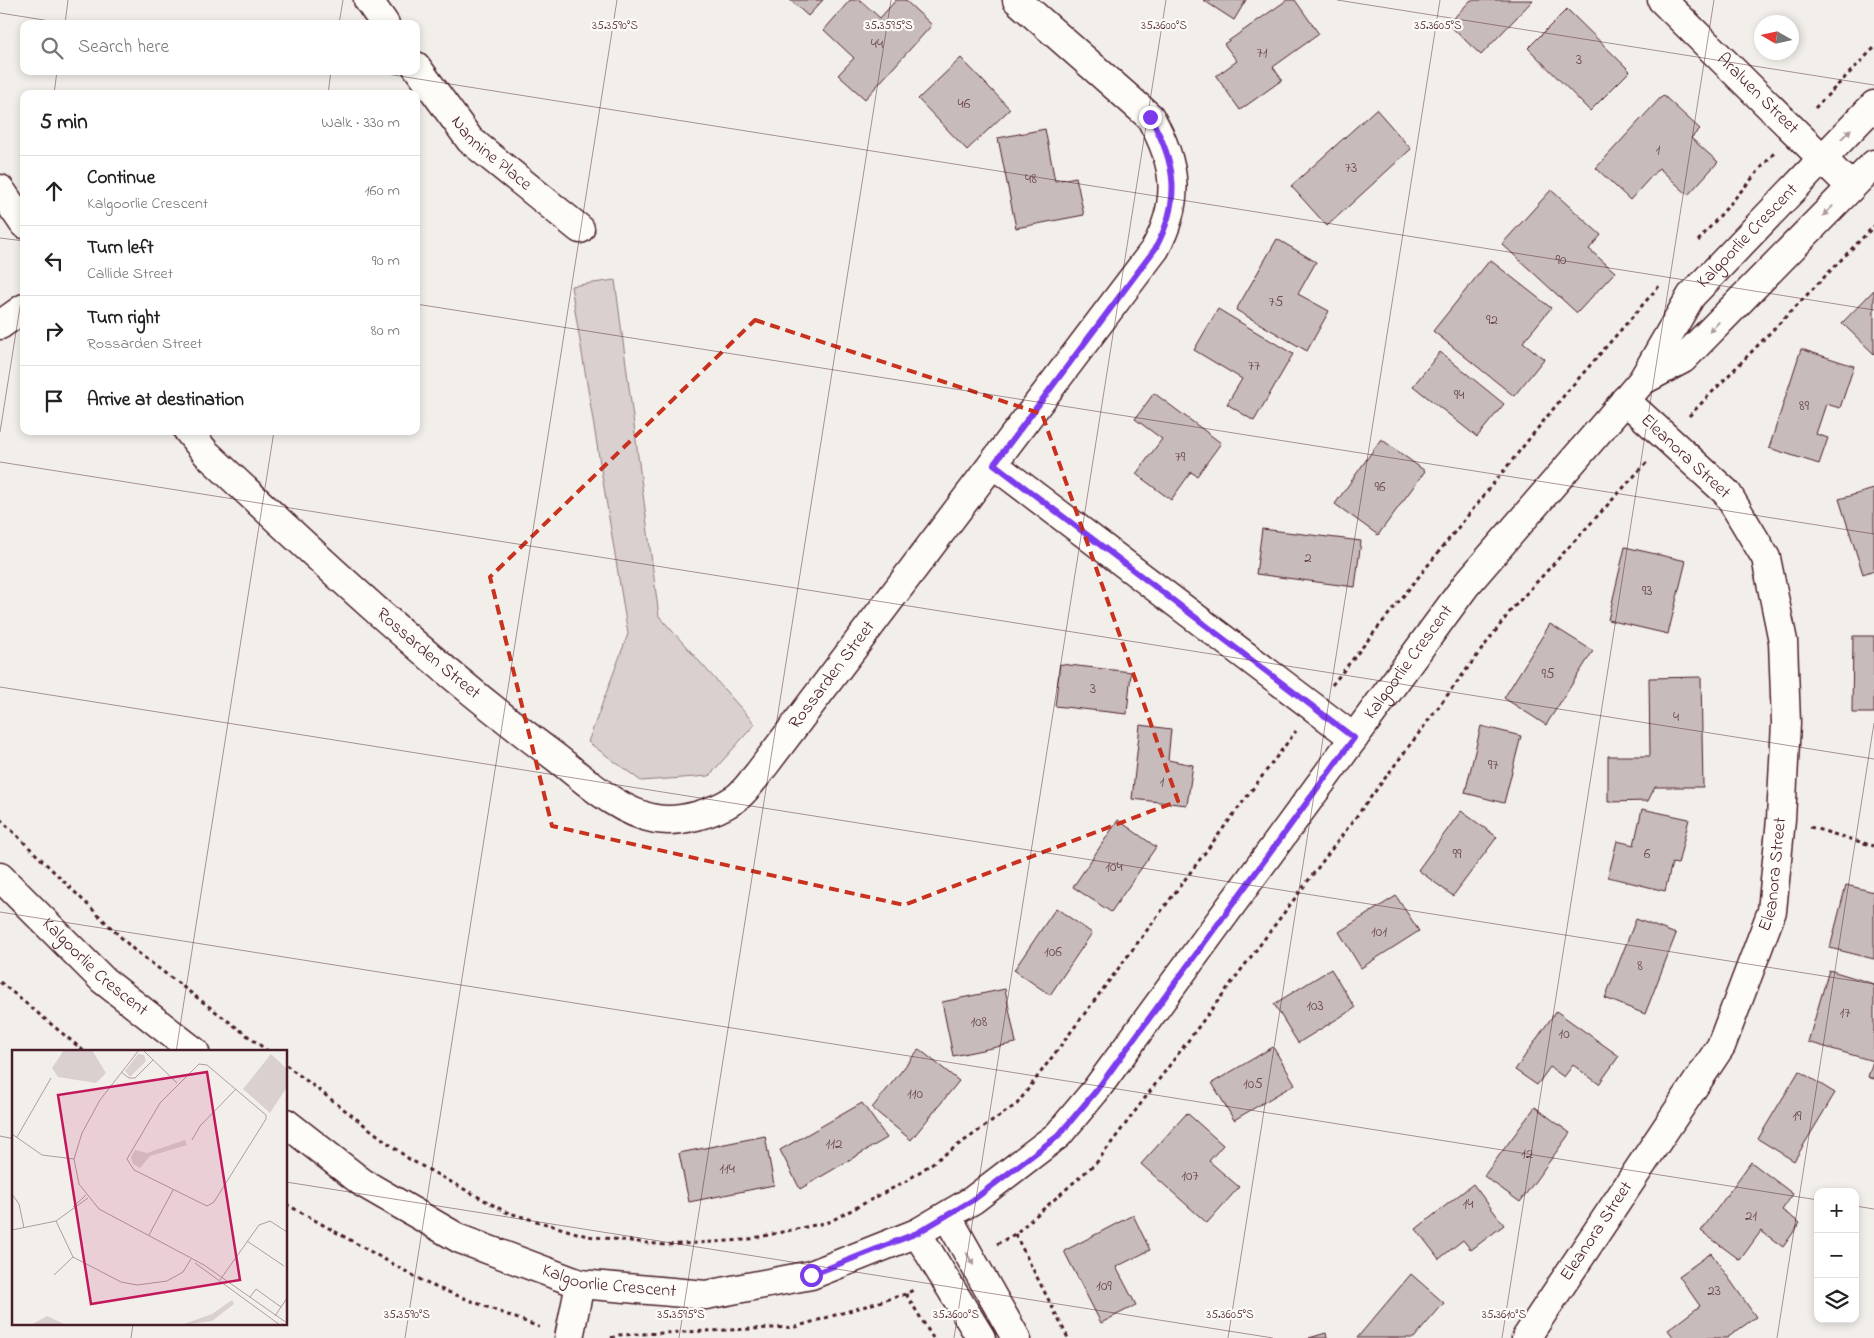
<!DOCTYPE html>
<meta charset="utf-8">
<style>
:root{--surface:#fff;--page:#f6f6f6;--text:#222;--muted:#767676;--line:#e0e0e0}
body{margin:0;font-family:"Indie Flower",sans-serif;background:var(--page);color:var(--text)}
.controls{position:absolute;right:15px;bottom:15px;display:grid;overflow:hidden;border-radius:10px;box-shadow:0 2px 8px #0003}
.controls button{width:45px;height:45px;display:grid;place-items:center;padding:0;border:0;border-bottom:1px solid var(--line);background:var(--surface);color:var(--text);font:25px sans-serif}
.compass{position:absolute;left:1754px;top:15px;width:45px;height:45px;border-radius:50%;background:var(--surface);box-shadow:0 2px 8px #0003;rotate:279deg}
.stop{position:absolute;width:15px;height:15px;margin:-11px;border:4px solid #7c3aed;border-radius:50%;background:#fff}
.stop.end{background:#7c3aed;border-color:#fff;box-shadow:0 1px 5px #0008}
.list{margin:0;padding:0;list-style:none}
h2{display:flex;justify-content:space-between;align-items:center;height:65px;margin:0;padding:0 20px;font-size:21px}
h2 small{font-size:16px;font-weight:400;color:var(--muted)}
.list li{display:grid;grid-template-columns:32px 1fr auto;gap:15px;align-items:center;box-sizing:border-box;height:70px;padding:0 20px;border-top:1px solid var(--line)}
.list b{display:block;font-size:19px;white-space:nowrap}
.list p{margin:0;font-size:16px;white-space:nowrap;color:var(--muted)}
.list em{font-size:16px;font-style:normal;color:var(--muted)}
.icon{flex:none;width:28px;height:28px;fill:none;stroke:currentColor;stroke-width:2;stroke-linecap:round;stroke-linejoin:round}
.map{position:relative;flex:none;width:1874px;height:1338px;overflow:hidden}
.search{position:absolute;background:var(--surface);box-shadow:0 2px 8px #0003;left:20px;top:20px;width:400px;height:55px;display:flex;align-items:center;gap:12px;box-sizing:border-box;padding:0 18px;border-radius:10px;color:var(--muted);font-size:19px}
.panel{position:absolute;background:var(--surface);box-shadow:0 2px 8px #0003;left:20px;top:90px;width:400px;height:345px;border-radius:10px}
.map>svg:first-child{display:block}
.green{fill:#d9d0cf;stroke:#92787d}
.building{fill:#c8bbbb;stroke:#4a1f2b}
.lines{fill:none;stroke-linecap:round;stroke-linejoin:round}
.street-casing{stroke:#4a1f2b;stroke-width:31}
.secondary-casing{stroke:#4a1f2b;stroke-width:31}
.path{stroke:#4a1f2b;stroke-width:3;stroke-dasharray:4 4;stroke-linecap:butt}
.street{stroke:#fdfcf7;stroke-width:28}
.secondary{stroke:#fdfcf7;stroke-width:28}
.oneway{fill:#ac999b}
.route{stroke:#7c3aed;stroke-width:6}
.marked{fill:none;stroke:#c8321e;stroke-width:4;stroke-dasharray:10 6;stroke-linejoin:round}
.ticks{fill:none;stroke:#4a1f2b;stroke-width:1;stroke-opacity:0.45}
.labels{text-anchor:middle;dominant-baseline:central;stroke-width:4.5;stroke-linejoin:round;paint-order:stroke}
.number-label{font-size:15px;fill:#6a464f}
.street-label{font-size:18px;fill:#4a1f2b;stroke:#fdfcf7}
.inset-road{fill:none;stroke:#af9c9e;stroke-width:1}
.view{fill:#c2185b;fill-opacity:0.15;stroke:#c2185b;stroke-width:2.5}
.inset-edge{fill:none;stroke:#4a1f2b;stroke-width:2.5}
.ticks-label{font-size:12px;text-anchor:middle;fill:#4a1f2b;stroke:#fdfcf7;stroke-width:4.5;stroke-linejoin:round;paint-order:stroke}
</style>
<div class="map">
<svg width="1874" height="1338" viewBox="0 0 1874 1338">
<rect width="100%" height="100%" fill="#f2efeb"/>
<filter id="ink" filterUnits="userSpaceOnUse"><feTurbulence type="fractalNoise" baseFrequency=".02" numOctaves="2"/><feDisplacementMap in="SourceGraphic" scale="10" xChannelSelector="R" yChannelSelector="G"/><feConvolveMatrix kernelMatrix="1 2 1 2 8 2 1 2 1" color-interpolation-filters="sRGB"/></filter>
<g filter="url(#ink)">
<!-- green -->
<polygon class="green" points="615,280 659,616 755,724 709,776 641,781 588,742 628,634 571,286"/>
<!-- building -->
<g class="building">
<polygon points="790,0 823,0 808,16"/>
<polygon points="850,0 860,0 880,18 896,0 905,0 932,25 865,99 838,75 854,58 824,30"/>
<polygon points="1203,0 1246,0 1234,20"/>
<polygon points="1287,0 1295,0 1319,34 1273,67 1282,80 1240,110 1216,76 1237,61 1224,44"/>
<polygon points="1471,0 1533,0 1481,55 1448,24"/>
<polygon points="1567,9 1630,71 1590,111 1528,48"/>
<polygon points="961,58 1010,109 967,150 918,99"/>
<polygon points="1663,95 1700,129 1691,138 1718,162 1688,195 1659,168 1630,200 1596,168"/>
<polygon points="1376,109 1411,149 1327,226 1291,186"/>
<polygon points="1045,129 1055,181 1076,177 1084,215 1016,228 998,138"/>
<polygon points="1551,190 1601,235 1589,249 1615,272 1577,313 1502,244"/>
<polygon points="1277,239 1316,262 1298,294 1329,311 1307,351 1236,310"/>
<polygon points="1490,260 1551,308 1523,342 1544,359 1514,396 1433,331"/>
<polygon points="1874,290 1874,354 1842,323"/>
<polygon points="1218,309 1293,354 1254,421 1227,404 1242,379 1194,350"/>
<polygon points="1801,349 1854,366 1840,408 1826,404 1816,434 1828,438 1819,464 1769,448"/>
<polygon points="1440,352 1504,404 1477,437 1413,386"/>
<polygon points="1154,393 1221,443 1197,476 1191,472 1171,500 1136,474 1162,439 1135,419"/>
<polygon points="1381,439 1425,471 1378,535 1335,504"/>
<polygon points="1874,489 1874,570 1863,574 1839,499"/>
<polygon points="1262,529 1361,541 1355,587 1256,574"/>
<polygon points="1625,547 1686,561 1668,634 1608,620"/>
<polygon points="1550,624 1593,651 1546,725 1504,698"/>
<polygon points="1853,636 1874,636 1874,713 1852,713"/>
<polygon points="1060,664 1131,672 1127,714 1055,706"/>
<polygon points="1701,677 1703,787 1655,787 1648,801 1608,802 1608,756 1650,756 1649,678"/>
<polygon points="1140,725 1171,729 1168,760 1193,765 1187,805 1132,799"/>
<polygon points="1481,726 1521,736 1504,803 1465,793"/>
<polygon points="1642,809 1689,819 1678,864 1672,863 1665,891 1608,877 1617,841 1634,845"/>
<polygon points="1461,811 1497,837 1453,896 1418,870"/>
<polygon points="1118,820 1156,847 1111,912 1073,887"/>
<polygon points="1846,885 1874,892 1874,959 1830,948"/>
<polygon points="1396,896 1419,931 1361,968 1339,932"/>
<polygon points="1056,908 1092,933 1050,995 1014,970"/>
<polygon points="1636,919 1676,934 1645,1014 1605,998"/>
<polygon points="1331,969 1355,1008 1298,1043 1274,1004"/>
<polygon points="1829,970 1874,984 1874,1079 1868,1077 1873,1061 1808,1042"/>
<polygon points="1005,989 1016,1043 953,1056 942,1002"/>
<polygon points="1556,1011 1619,1056 1599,1084 1573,1065 1564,1077 1550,1067 1537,1085 1515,1070"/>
<polygon points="1273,1047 1295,1084 1234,1120 1212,1083"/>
<polygon points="919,1049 959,1081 911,1140 872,1108"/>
<polygon points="1799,1071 1835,1093 1794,1161 1758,1139"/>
<polygon points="862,1103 887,1138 800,1189 780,1150"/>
<polygon points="1535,1107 1570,1133 1520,1202 1484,1176"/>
<polygon points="1187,1113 1223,1145 1209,1161 1239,1187 1207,1223 1141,1164"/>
<polygon points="765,1136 774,1185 689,1202 679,1153"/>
<polygon points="1751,1162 1793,1194 1782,1210 1800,1223 1783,1247 1761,1231 1740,1260 1701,1231"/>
<polygon points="1473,1184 1504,1225 1471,1250 1463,1240 1439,1259 1416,1229"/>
<polygon points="1133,1215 1150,1250 1116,1267 1136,1305 1101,1323 1064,1251"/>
<polygon points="1711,1253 1756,1317 1727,1338 1674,1338 1668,1330 1700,1306 1679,1276"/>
<polygon points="1411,1274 1444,1303 1414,1338 1357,1338"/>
<polygon points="1326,1333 1327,1338 1309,1338"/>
</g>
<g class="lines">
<!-- street casing -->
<g class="street-casing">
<g id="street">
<polyline points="368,0 385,24"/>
<path id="s1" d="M 1662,0 L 1851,187"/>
<path id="s2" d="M 416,66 L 470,140 L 580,229"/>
<polyline points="0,189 24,224"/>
<polyline points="0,325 24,308"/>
<path id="s3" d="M 188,431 L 206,453 C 318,558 430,664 554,756 C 584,779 617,812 656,819 C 681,823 714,813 735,799 C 744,793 751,782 758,774 L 1155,249 C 1181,201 1177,164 1150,117 L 1017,0"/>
<polyline points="993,464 1354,738"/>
<polyline points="569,1338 580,1284"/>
<path id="s4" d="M 1526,1338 L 1721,1046 L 1772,911 L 1781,819 L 1786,723 L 1783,641 L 1766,558 L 1727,493 L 1625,400"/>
</g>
</g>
<!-- secondary casing -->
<g class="secondary-casing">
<g id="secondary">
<polyline points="1642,381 1683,359 1874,164"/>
<path id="s5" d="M 0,877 L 103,980 L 195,1052"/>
<path id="s6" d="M 286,1123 L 363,1183 L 460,1239 L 580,1284 L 706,1295 L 811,1275 L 917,1233 L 973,1200 L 1058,1135 L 1095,1091 L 1466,585 L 1642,381 L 1691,296 L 1874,105"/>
<polyline points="947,1216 1016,1338"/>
<polyline points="917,1233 981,1338"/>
</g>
</g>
<!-- path -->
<g class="path">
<polyline points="1815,108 1874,48"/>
<polyline points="1698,241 1774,153"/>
<polyline points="1689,416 1874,226"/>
<polyline points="1332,685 1566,393 1659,286"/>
<polyline points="0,819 133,949 269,1052"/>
<polyline points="1810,827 1874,846"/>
<polyline points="0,982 85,1052"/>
<polyline points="286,1065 409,1159 506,1212 587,1236 665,1245 745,1240 829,1222 908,1180 1017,1104 1296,731"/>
<polyline points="286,1204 430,1285 539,1327"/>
<polyline points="1015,1234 1068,1338"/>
<polyline points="997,1244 1015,1234 1097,1162 1512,609 1648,461"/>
<polyline points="906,1294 933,1338"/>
<polyline points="611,1338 619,1335 795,1327 906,1294 915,1289"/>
</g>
<!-- street -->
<use href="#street" class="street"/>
<!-- secondary -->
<use href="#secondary" class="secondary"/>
</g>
<!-- one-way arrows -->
<defs><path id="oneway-solid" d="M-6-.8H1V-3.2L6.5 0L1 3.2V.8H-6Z" transform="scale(1.25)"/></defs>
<g class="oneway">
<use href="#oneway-solid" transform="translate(1846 134) rotate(-46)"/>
<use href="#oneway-solid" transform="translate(1828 211) rotate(134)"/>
<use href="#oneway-solid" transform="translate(1714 327) rotate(134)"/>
<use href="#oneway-solid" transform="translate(970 1259) rotate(61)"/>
</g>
</g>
<g class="lines" filter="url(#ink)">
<!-- route -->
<path class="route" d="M 811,1275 L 917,1233 L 973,1200 L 1058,1136 L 1096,1091 L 1354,738 L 994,464 L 1155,249 C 1181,201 1177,164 1150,117"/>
</g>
<!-- marked area -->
<path class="marked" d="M 755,320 L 1042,414 L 1178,801 L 904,905 L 552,826 L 490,577 Z"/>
<!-- ticks -->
<path class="ticks" d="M 1337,0 L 1874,85M 0,13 L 69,24M 65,24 L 68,0M 339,24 L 343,0M 368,71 L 1874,310M 54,94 L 57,71M 328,94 L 331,71M 0,238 L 24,241M 416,304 L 1874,534M 0,432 L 24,282M 0,462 L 1874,759M 0,687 L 1874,984M 0,912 L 1818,1200M 176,1052 L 274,431M 0,1136 L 14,1139M 286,1182 L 1273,1338M 1855,1206 L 1874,1209M 131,1338 L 133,1324M 405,1338 L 617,0M 679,1338 L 891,0M 954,1338 L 1166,0M 1228,1338 L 1440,0M 1502,1338 L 1714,0M 1777,1338 L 1874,723"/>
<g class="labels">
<!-- number labels -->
<g class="number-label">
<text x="877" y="44">44</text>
<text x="1262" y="53">71</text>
<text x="1579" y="60">3</text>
<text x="964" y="104">46</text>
<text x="1658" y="150">1</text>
<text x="1351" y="168">73</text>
<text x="1031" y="179">48</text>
<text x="1561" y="260">90</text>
<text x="1276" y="302">75</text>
<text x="1492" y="320">92</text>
<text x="1254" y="366">77</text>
<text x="1459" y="395">94</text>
<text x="1804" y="406">89</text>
<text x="1180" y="457">79</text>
<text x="1380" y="487">96</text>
<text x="1308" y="558">2</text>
<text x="1647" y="591">93</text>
<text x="1548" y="674">95</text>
<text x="1093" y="689">3</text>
<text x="1676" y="717">4</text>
<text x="1493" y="765">97</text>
<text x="1162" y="782">1</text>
<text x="1457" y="854">99</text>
<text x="1647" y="854">6</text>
<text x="1114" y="867">104</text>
<text x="1379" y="932">101</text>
<text x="1053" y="952">106</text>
<text x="1640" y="966">8</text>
<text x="1315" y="1006">103</text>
<text x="1845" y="1013">17</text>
<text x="979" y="1022">108</text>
<text x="1564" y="1034">10</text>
<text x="1253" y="1084">105</text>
<text x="915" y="1094">110</text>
<text x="1797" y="1116">19</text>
<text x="834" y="1144">112</text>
<text x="1527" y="1154">12</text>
<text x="727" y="1169">114</text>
<text x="1190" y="1176">107</text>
<text x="1468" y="1204">14</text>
<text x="1751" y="1216">21</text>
<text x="1104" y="1286">109</text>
<text x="1714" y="1291">23</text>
</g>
<!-- street labels -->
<g class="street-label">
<text stroke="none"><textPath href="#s1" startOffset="134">Araluen Street</textPath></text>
<text stroke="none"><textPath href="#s2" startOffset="116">Nannine Place</textPath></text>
<text stroke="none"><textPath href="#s6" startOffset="1992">Kalgoorlie Crescent</textPath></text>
<text transform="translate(1685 457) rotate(43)">Eleanora Street</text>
<text stroke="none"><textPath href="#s3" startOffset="328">Rossarden Street</textPath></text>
<text stroke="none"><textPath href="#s6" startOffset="1446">Kalgoorlie Crescent</textPath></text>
<text stroke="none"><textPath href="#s3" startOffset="852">Rossarden Street</textPath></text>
<text stroke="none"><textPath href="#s4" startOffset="532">Eleanora Street</textPath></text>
<text stroke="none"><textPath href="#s5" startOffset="131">Kalgoorlie Crescent</textPath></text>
<text stroke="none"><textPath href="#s4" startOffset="128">Eleanora Street</textPath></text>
<text stroke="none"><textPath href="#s6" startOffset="366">Kalgoorlie Crescent</textPath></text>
</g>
</g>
<!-- overview -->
<g transform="translate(12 1050)">
<rect width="275" height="275" fill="#f2efeb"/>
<path d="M 52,0 L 80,0 L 94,23 L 84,33 L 46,27 L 40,18 ZM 126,4 L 132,5 L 134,11 L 118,27 L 113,21 ZM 259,4 L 275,19 L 275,37 L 258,63 L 231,39 ZM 173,90 L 175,95 L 138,106 L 128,118 L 121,114 L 119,107 L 123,100 L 135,103 ZM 220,250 L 222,254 L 200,271 L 169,275 L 200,264 ZM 35,266 L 54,275 L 19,275 Z" fill="#d9d0cf"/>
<path class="inset-road" d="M 127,0 L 88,50 L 70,83 L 62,109 L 67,134 L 87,159 L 192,215 L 275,273M 131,0 L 165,33M 187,14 L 195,15 L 254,65 L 254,69 L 202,152 L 195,156 L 122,120 L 115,109 L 148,53 ZM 109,22 L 117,28 L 123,28 L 141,10M 0,84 L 30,105 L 62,109M 5,87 L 39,28M 180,90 L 188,76 L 224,39M 0,144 L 7,154 L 12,178M 61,157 L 74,145M 44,171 L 61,207 L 109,232 L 125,235 L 155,231 L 171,222 L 179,209M 0,180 L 44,171 L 76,148M 137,185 L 161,140M 235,191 L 272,216M 183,213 L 268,275M 42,225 L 61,207M 208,230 L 247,175 L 258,171 L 275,182M 238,247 L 244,239 L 269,257M 263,266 L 275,248"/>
<path class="view" d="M 195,22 L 228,230 L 79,254 L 46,45 Z"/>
<rect width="275" height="275" class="inset-edge"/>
</g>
<g class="ticks-label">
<text x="615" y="29">35.3590°S</text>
<text x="889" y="29">35.3595°S</text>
<text x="1164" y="29">35.3600°S</text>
<text x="1438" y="29">35.3605°S</text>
<text x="407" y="1318">35.3590°S</text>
<text x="681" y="1318">35.3595°S</text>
<text x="956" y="1318">35.3600°S</text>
<text x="1230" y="1318">35.3605°S</text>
<text x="1504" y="1318">35.3610°S</text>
</g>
</svg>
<div class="controls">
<button>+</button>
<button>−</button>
<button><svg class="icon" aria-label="layers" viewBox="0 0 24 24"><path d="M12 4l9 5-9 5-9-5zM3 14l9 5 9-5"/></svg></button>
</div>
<svg class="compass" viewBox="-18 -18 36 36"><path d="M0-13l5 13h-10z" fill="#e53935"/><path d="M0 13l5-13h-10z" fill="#767676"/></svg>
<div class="stop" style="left:811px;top:1275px"></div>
<div class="stop end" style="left:1150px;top:117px"></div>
<div class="search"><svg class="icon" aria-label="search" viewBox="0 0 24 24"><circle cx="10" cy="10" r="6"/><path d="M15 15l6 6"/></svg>Search here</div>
<section class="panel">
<h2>5 min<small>Walk · 330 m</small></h2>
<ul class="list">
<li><svg class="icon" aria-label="ahead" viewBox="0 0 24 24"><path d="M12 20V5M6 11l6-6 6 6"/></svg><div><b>Continue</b><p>Kalgoorlie Crescent</p></div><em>160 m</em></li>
<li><svg class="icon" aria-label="left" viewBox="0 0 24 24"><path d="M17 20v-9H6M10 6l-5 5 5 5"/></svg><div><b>Turn left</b><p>Callide Street</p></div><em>90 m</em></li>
<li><svg class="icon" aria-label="right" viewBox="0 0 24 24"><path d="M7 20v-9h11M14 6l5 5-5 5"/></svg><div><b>Turn right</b><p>Rossarden Street</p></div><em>80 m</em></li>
<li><svg class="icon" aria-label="arrive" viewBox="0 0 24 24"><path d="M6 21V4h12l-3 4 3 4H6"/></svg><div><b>Arrive at destination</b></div></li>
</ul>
</section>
</div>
